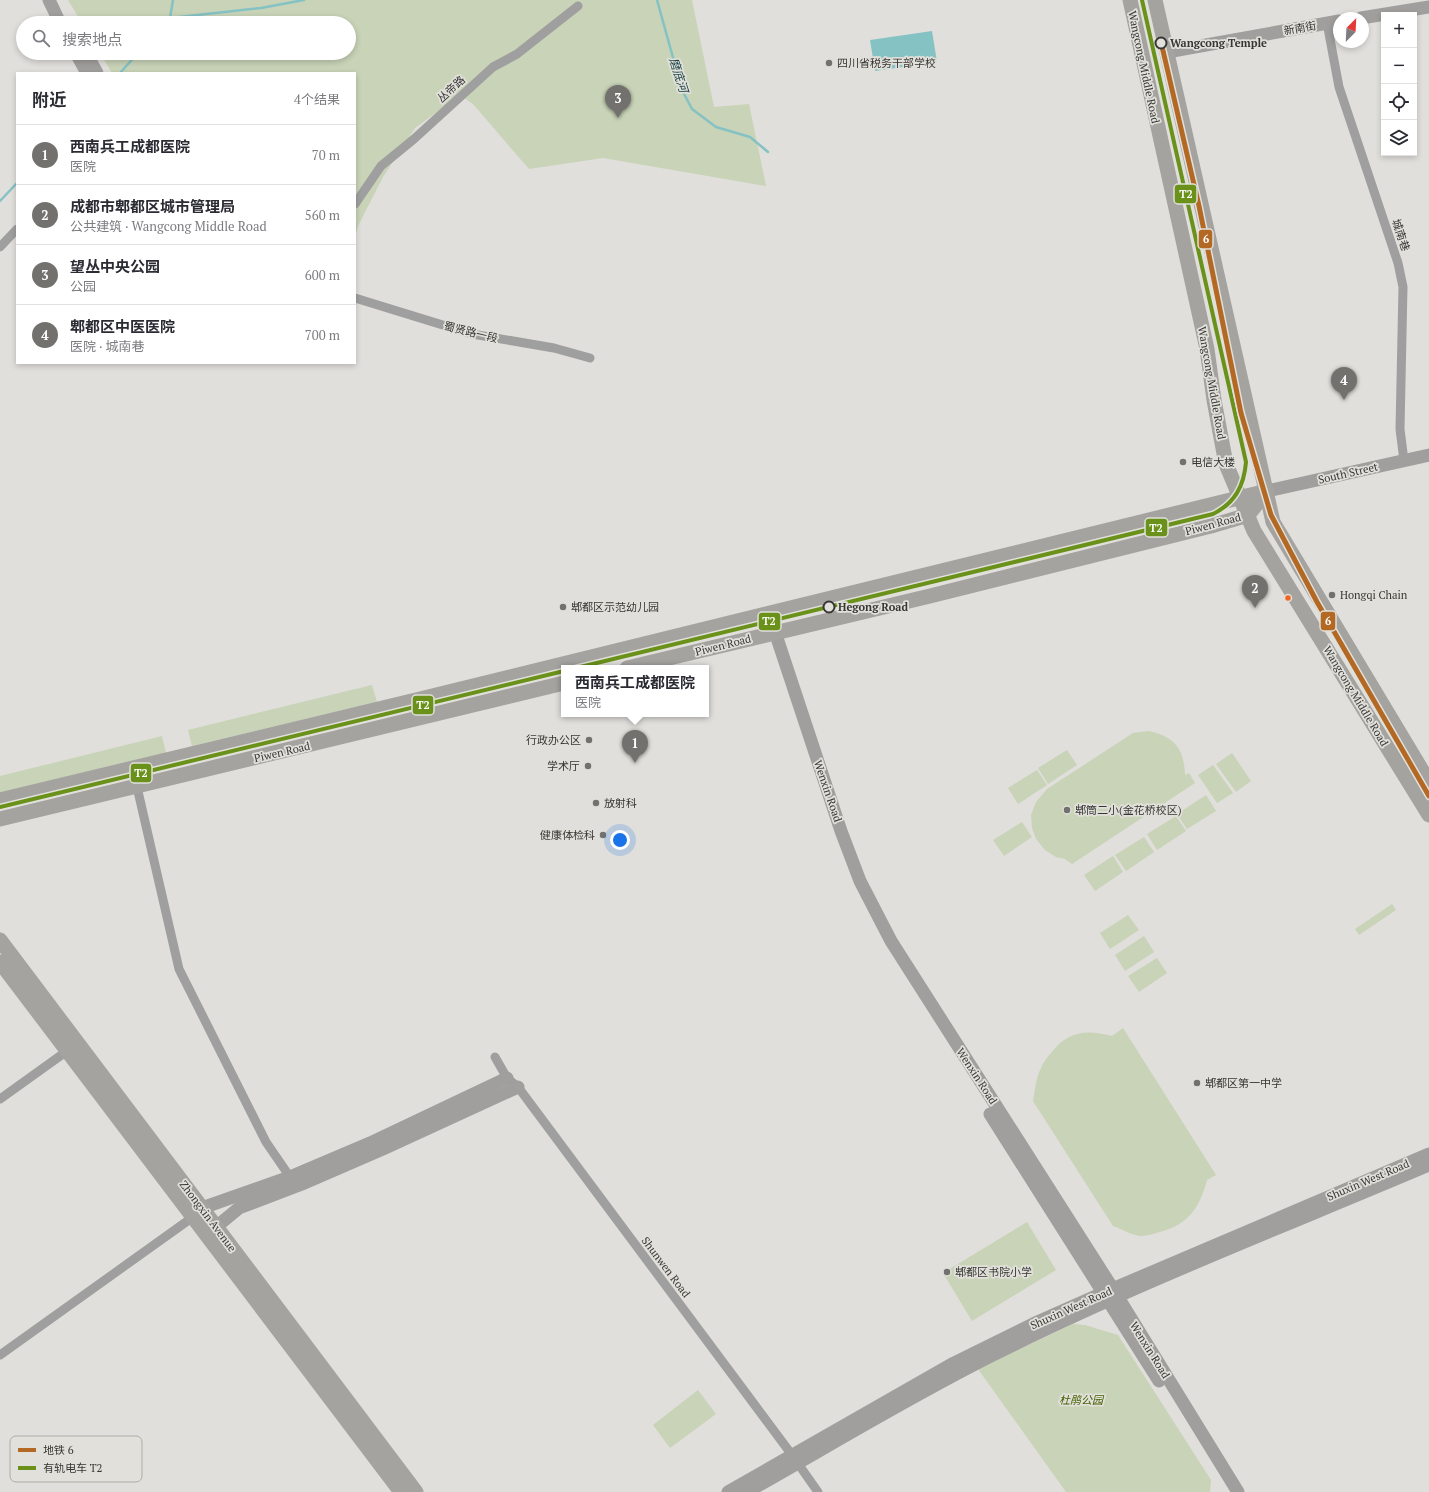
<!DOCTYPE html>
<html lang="zh">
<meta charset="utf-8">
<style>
:root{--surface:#fff;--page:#f2f2f3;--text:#2b2b33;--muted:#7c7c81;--line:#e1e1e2;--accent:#72716e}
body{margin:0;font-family:"PT Serif","Noto Sans SC",serif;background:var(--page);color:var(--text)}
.controls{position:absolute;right:12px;top:12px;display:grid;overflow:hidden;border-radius:0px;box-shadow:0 2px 6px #0003}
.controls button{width:36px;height:36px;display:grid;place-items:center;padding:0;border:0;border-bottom:1px solid var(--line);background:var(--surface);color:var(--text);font:20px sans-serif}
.compass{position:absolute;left:1333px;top:12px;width:36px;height:36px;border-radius:50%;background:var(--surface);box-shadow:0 2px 6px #0003;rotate:24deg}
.you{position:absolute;left:620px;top:840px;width:14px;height:14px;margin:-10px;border:3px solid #fff;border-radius:50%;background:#1a73e8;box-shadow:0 0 0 6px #1a73e833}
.badge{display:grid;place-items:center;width:26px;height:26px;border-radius:50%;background:var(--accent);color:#fff;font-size:13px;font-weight:700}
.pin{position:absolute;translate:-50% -33px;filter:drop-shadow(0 1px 2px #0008)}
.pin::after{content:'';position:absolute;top:21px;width:14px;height:12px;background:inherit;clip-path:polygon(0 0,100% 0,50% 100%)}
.popup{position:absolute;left:561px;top:665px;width:148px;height:52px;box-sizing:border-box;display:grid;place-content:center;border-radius:0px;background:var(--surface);filter:drop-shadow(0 1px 3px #0005);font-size:13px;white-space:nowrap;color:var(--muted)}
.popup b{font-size:15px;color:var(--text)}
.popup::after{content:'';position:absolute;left:50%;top:100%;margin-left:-8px;border:8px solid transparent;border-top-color:var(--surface)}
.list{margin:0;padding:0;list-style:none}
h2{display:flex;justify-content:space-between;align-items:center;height:52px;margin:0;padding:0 16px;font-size:17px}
h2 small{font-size:13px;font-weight:400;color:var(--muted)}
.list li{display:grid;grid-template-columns:26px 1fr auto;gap:12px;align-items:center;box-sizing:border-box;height:60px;padding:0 16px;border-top:1px solid var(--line)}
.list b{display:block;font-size:15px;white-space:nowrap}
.list p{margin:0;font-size:13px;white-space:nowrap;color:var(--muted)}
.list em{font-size:13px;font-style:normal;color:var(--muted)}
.icon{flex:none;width:22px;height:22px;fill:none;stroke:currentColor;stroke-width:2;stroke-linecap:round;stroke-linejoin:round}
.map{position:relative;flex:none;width:1429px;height:1492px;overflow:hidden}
.search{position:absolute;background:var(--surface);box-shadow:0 2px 6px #0003;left:16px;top:16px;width:340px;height:44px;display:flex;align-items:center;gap:10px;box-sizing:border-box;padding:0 14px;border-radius:22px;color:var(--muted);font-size:15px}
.panel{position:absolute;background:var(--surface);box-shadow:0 2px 6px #0003;left:16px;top:72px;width:340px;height:292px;border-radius:0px}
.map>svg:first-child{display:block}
.green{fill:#c8d3b7}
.water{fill:#85c2c4}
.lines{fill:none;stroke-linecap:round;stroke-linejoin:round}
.stream{stroke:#85c2c4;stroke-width:2.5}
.street{stroke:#a09f9f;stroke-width:9}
.secondary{stroke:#a09f9d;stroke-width:13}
.primary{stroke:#a4a3a0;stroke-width:15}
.tram-1-casing{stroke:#e1e0da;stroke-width:7}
.tram-1{stroke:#6a911a;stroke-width:4}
.metro-1-casing{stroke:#e1e0da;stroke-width:8}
.metro-1{stroke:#b36924;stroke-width:5}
.stop-dot{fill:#e1e0da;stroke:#373634;stroke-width:2}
.poi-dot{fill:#72716e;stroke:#e1e0da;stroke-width:1.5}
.bus-dot{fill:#f26522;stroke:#e1e0da;stroke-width:1.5}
.labels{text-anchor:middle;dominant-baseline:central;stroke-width:3.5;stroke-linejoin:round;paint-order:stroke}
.street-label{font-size:11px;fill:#373634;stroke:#e1e0da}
.stop-label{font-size:11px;font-weight:bold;fill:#373634;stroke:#e1e0da;text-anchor:start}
.poi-label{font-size:11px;fill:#373634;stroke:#e1e0da;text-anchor:start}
.park-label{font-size:11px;font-style:italic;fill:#466101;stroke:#e1e0da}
.water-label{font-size:12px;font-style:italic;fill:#1e4749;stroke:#e1e0da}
.key{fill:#e1e0da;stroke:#aeada8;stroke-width:1}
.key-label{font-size:11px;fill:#373634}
.line-badge{stroke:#e1e0da;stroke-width:1.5}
.badge-label{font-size:11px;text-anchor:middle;font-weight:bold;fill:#fff}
</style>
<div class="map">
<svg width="1429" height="1492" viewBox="0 0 1429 1492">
<rect width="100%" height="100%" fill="#e0dfdb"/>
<!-- green -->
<g class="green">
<polygon points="68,0 692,0 714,107 749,104 766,186 603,158 529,169 473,104 460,95 415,128 383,177 358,226 355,238 355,73 112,73 100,53 349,53 349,23 82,23"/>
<polygon points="372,685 377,702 192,746 188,730"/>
<path d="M 1148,731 C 1174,736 1184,748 1185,775 L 1189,773 L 1195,783 L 1072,864 L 1065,859 L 1056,857 L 1045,850 L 1036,839 L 1032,828 L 1031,815 L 1036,802 L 1047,789 L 1133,733 Z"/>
<polygon points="162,736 166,753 0,794 0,776"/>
<polygon points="1067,750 1077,765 1048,784 1038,768"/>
<polygon points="1232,753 1251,781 1236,792 1216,764"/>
<polygon points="1213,765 1233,793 1217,803 1198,775"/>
<polygon points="1037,770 1047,785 1018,804 1008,788"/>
<polygon points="1206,795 1216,811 1187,829 1177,814"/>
<polygon points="1176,816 1186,831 1157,850 1147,834"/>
<polygon points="1022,822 1032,837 1004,856 993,840"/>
<polygon points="1144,837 1154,852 1126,871 1115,855"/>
<polygon points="1113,856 1123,872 1095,891 1084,875"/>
<polygon points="1392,904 1396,910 1359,935 1355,929"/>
<polygon points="1128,915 1139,930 1110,949 1100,933"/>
<polygon points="1144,936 1154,952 1125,971 1115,955"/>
<polygon points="1157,958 1167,973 1139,992 1128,976"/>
<path d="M 1123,1028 L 1216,1175 L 1207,1180 C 1200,1207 1188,1225 1160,1232 C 1155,1233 1148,1236 1142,1236 C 1133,1236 1122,1229 1113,1226 L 1033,1101 C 1035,1090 1036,1078 1041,1068 C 1043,1063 1047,1057 1051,1053 C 1068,1031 1086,1029 1112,1036 Z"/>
<polygon points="1027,1222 1056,1270 972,1321 943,1273"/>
<polygon points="1073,1324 1085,1325 1118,1335 1211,1480 1210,1492 1066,1492 978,1369"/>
<polygon points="698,1390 716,1414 670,1448 653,1425"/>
</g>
<!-- water -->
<polygon class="water" points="932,31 937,62 875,71 870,40"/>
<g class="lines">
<!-- stream -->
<g class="stream">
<polyline points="657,0 682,90 692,109 716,127 750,137 768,152"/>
<polyline points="170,18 173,0"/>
<polyline points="165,23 170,18 261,8 304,0"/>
<polyline points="120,73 138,53"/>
<polyline points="0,201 17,183"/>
</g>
<!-- street -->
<g class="street">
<polyline points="1327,23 1339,87 1398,263 1403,287 1400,429 1404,461"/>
<polyline points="355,204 381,166 414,139 493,67 517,54 578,6"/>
<polyline points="0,247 17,229"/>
<polyline points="355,298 472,334 554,348 590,358"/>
<polyline points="137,787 179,969 266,1142 290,1177"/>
<polyline points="495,1057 507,1078 518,1087 792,1455 818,1492"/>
<polyline points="0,1099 67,1051"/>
<polyline points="0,1355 193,1217"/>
</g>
<!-- secondary -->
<g class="secondary">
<polyline points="49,0 60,23"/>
<polyline points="1361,18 1429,7"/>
<polyline points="1167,52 1339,21"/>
<polyline points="76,53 87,73"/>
<polyline points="86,53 97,73"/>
<polyline points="1267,491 1429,455"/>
<polyline points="775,632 841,831 860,881 891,941 1113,1289 1238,1492"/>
<polyline points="990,1114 1159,1381"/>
<polyline points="202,1208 290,1177 370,1143 507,1078"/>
<polyline points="216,1227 239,1208 302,1184 385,1148 518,1087"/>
<polyline points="728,1492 954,1363 1033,1324 1103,1293 1429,1154"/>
<path d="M 747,1492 C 829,1446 909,1397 993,1355 C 1135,1284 1283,1227 1429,1165"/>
</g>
<!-- primary -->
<g class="primary">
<polyline points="1130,0 1207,349 1214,400 1226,464 1254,531 1429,815"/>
<polyline points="1155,0 1273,522 1429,782"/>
<polyline points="627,668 930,596 1211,526 1248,515 1267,491"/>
<polyline points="0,800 420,699 1267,491"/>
<polyline points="0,819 564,683"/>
<polyline points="0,940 416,1492"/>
<polyline points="0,962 401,1492"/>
</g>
<!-- tram-1 casing -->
<g class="tram-1-casing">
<g id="tram-1">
<path d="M 576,668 L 1213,514 C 1235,503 1244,486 1246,462 L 1142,0"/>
<polyline points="0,807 564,671"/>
</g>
</g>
<!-- tram-1 -->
<use href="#tram-1" class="tram-1"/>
<!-- metro-1 casing -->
<g class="metro-1-casing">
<polyline id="metro-1" points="1161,42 1199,206 1241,413 1271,515 1317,602 1429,796"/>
</g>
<!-- metro-1 -->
<use href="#metro-1" class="metro-1"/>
</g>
<!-- markers -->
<g class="stop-dot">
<circle cx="1161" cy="43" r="5.5"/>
<circle cx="829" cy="607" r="5.5"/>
</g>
<g class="poi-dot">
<circle cx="829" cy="63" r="4"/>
<circle cx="1183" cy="462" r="4"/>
<circle cx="1332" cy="595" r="4"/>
<circle cx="563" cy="607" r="4"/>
<circle cx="589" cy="740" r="4"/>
<circle cx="588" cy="766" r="4"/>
<circle cx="596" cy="803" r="4"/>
<circle cx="1067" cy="810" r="4"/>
<circle cx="603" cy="835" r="4"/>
<circle cx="1197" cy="1083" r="4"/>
<circle cx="947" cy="1272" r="4"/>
</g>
<circle class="bus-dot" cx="1288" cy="598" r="3.5"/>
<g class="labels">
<!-- street labels -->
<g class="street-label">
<text transform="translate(1300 28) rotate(-10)">新南街</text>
<text transform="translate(1144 67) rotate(78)">Wangcong Middle Road</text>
<text transform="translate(451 89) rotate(-42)">丛帝路</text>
<text transform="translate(1401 235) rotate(72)">城南巷</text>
<text transform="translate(471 332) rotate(14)">蜀贤路一段</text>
<text transform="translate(1212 383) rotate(80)">Wangcong Middle Road</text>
<text transform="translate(1348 473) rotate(-13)">South Street</text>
<text transform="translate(1213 524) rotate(-15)">Piwen Road</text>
<text transform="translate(723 645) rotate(-14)">Piwen Road</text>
<text transform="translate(1356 696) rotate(59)">Wangcong Middle Road</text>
<text transform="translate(282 752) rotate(-13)">Piwen Road</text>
<text transform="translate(828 791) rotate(71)">Wenxin Road</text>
<text transform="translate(977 1076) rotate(57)">Wenxin Road</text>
<text transform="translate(1368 1180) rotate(-23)">Shuxin West Road</text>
<text transform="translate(208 1216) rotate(53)">Zhongxin Avenue</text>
<text transform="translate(666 1267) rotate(53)">Shunwen Road</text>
<text transform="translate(1071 1308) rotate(-24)">Shuxin West Road</text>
<text transform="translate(1150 1350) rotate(58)">Wenxin Road</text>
</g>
<!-- stop labels -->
<g class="stop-label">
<text x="1170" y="43">Wangcong Temple</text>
<text x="838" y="607">Hegong Road</text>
</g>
<!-- poi labels -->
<g class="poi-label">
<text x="837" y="63">四川省税务干部学校</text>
<text x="1191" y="462">电信大楼</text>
<text x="1340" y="595">Hongqi Chain</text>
<text x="571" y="607">郫都区示范幼儿园</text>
<text x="581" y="740" text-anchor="end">行政办公区</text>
<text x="580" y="766" text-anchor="end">学术厅</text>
<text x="604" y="803">放射科</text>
<text x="1075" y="810">郫筒二小(金花桥校区)</text>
<text x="595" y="835" text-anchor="end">健康体检科</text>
<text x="1205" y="1083">郫都区第一中学</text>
<text x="955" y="1272">郫都区书院小学</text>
</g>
<!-- park labels -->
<g class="park-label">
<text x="1081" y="1400">杜鹃公园</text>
</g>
<!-- water labels -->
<g class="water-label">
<text transform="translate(679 75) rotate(72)">磨底河</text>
</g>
</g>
<!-- legend -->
<rect x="10" y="1436" width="132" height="46" rx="6" class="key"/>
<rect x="18" y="1448" width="18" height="4" fill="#b36924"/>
<rect x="18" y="1466" width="18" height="4" fill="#6a911a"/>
<g class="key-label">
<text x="43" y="1454">地铁 6</text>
<text x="43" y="1472">有轨电车 T2</text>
</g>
<g class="line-badge">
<rect x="1174" y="184" width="23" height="20" rx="4" fill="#6a911a"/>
<rect x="1198" y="229" width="15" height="20" rx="4" fill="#b36924"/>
<rect x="1145" y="518" width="23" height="19" rx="4" fill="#6a911a"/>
<rect x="1320" y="611" width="16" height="20" rx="4" fill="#b36924"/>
<rect x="758" y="612" width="23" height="19" rx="4" fill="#6a911a"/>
<rect x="412" y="695" width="22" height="20" rx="4" fill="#6a911a"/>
<rect x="130" y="763" width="22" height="20" rx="4" fill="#6a911a"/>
</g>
<g class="badge-label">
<text x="1186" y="198">T2</text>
<text x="1206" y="243">6</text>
<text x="1156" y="532">T2</text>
<text x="1328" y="625">6</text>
<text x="769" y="625">T2</text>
<text x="423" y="709">T2</text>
<text x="141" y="777">T2</text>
</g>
</svg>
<div class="controls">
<button>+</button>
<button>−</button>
<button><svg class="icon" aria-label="locate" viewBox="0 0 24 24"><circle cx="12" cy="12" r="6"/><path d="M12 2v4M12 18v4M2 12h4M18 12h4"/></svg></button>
<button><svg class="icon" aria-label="layers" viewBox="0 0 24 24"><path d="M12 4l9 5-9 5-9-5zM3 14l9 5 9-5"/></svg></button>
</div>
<svg class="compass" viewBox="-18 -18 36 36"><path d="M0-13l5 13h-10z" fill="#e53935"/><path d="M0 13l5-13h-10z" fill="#7c7c81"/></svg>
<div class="you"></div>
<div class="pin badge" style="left:635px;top:763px">1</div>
<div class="popup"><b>西南兵工成都医院</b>医院</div>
<div class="pin badge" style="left:1255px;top:608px">2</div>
<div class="pin badge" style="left:618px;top:118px">3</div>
<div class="pin badge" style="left:1344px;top:400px">4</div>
<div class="search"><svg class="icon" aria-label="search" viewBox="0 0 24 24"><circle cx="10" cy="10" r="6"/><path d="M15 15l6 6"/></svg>搜索地点</div>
<section class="panel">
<h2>附近<small>4个结果</small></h2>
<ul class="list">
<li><span class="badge">1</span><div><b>西南兵工成都医院</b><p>医院</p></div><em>70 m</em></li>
<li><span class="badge">2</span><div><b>成都市郫都区城市管理局</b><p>公共建筑 · Wangcong Middle Road</p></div><em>560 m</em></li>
<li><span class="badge">3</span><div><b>望丛中央公园</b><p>公园</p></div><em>600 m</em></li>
<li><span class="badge">4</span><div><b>郫都区中医医院</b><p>医院 · 城南巷</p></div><em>700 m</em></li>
</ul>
</section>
</div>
